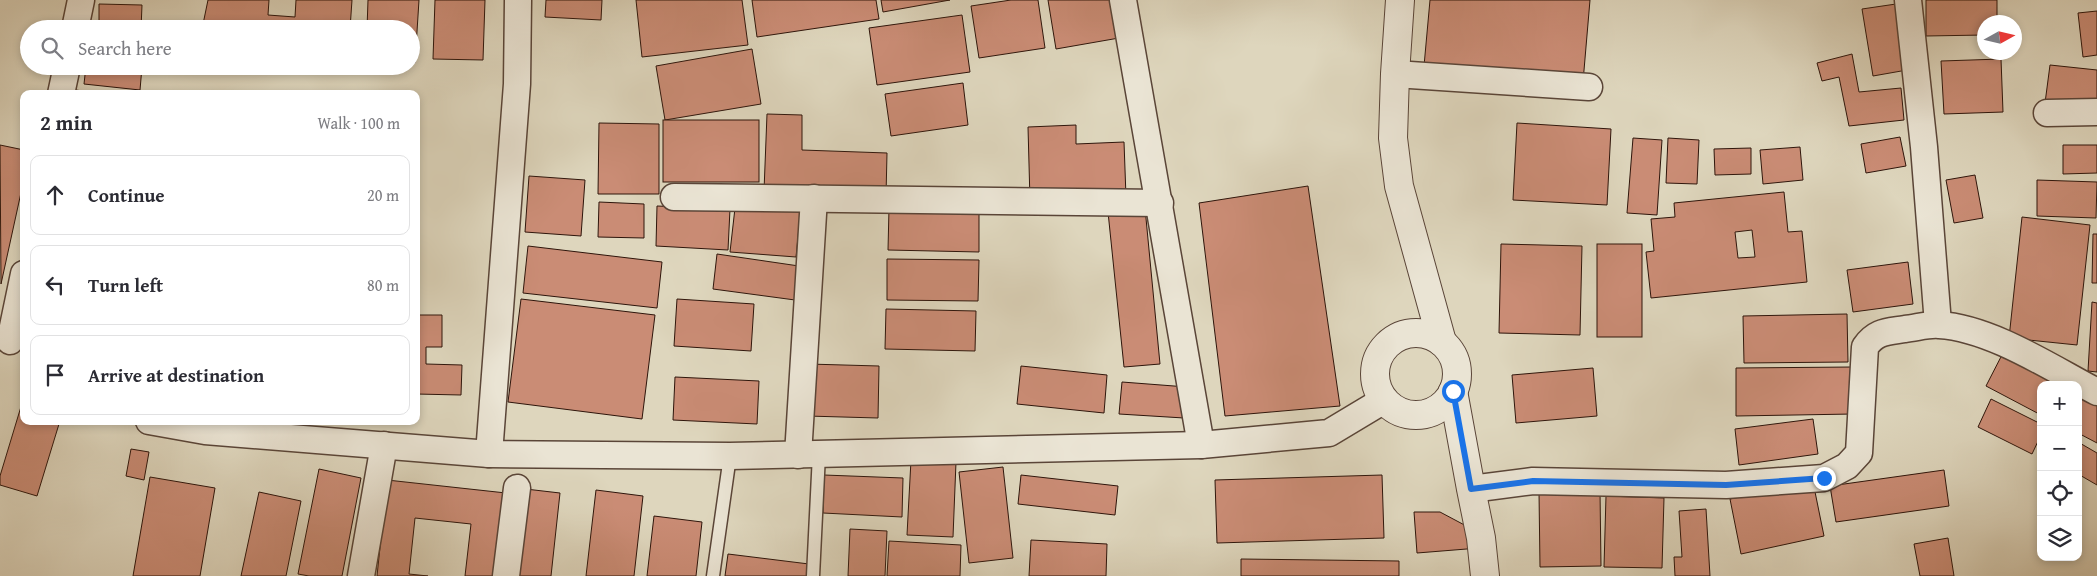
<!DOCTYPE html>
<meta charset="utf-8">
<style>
:root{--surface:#fff;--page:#f2f2f3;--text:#2b2b33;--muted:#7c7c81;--line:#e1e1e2}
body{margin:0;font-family:"Gentium Book Plus",serif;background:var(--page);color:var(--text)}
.controls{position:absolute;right:15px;bottom:15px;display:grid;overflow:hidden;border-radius:10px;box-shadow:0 2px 8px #0003}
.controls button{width:45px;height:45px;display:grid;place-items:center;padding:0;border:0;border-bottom:1px solid var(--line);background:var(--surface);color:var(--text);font:25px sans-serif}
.compass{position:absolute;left:1977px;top:15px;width:45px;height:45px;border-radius:50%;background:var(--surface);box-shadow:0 2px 8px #0003;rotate:82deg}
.stop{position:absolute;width:15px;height:15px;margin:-11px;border:4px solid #1a73e8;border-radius:50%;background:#fff}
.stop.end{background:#1a73e8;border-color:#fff;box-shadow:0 1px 5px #0008}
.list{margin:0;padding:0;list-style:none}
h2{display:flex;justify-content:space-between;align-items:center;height:65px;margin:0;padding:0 20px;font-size:21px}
h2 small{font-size:16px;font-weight:400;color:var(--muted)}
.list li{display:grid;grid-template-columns:32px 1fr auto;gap:15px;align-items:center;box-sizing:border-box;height:80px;margin:0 10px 10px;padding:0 10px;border:1px solid var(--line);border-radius:10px}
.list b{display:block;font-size:19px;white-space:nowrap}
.list em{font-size:16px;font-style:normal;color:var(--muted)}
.icon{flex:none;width:28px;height:28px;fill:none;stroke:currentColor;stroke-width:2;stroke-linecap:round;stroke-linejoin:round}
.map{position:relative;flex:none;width:2097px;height:576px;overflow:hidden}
.search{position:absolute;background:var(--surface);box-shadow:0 2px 8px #0003;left:20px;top:20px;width:400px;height:55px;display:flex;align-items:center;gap:12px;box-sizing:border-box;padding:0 18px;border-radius:28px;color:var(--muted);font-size:19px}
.panel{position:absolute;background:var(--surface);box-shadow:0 2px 8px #0003;left:20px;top:90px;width:400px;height:335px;border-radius:10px}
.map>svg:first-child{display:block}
.building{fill:#ca8c75;stroke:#2e150b;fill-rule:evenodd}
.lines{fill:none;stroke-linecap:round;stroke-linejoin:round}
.service-casing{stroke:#5a4538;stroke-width:15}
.minor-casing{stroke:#5a4538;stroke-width:29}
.tertiary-casing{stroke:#5a4538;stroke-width:30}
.service{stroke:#eae4d4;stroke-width:12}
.minor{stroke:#eae4d4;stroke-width:26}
.tertiary{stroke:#eae4d4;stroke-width:28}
.route{stroke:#1a73e8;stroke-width:6}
</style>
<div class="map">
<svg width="2097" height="576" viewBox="0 0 2097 576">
<rect width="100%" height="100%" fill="#ded6bd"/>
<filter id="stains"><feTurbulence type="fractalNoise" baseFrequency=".004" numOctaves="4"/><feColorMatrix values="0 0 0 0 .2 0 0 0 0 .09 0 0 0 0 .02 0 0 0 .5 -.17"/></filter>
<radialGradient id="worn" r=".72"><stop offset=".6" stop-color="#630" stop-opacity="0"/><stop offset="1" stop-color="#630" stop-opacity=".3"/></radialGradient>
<!-- building -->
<g class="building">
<polygon points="208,0 269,0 268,15 295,17 296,0 352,0 350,29 202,29"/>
<polygon points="368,0 419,0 415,63 411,63 411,29 367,29"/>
<polygon points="435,0 485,0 483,60 433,59"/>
<polygon points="546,0 602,0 601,20 545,17"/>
<polygon points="636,0 742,0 748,45 642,57"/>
<polygon points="752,0 876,0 879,19 757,37"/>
<polygon points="881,0 950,0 883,12"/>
<polygon points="1011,0 1038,0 1045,48 979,58 971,6"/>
<polygon points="1048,0 1113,0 1119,38 1056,49"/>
<polygon points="1430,0 1590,0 1583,82 1424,66"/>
<polygon points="1926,0 1997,0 1997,22 1984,22 1984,35 1926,36"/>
<polygon points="99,4 142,5 141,29 99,29"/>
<polygon points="1896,4 1907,70 1873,76 1862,9"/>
<polygon points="2097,11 2097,55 2083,57 2078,13"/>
<polygon points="962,15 970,72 877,85 869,28"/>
<polygon points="752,49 761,104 665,120 656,66"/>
<polygon points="1852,54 1859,92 1901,88 1904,120 1849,126 1839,77 1822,81 1817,63"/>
<polygon points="2001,59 2003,112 1944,114 1941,61"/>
<polygon points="2050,65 2097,70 2097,109 2045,103"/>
<polygon points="86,66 142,67 140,90 84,84"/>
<polygon points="963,83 968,125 891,136 885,94"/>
<polygon points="76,90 103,94 75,94"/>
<polygon points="767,114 802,115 802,150 887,153 886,196 764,191"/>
<rect x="663" y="120" width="96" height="62"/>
<polygon points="599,123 659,124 659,194 598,194"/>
<polygon points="1517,123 1611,129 1607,205 1513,200"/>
<polygon points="1076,125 1076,144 1124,142 1126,197 1030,201 1028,127"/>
<polygon points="1900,137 1906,166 1866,173 1861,144"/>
<polygon points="1633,138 1662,140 1657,215 1627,213"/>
<polygon points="1668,138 1699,140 1697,184 1666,183"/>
<polygon points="0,145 24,150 24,179 1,284"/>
<polygon points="2063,145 2097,145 2097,173 2063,174"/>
<polygon points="1800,147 1803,180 1763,184 1760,150"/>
<polygon points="1751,148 1751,174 1715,175 1714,149"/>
<polygon points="1975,175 1983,218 1954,223 1946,180"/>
<polygon points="529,176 585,180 581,236 525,232"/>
<polygon points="2037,180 2097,182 2096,218 2037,216"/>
<polygon points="1308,186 1340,406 1225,416 1199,203"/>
<path d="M 1784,192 L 1788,232 L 1802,231 L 1807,282 L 1651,298 L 1646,252 L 1654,251 L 1651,219 L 1675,217 L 1674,203 ZM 1752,230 L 1755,257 L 1738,258 L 1735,232 Z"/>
<polygon points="599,202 644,204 644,238 598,237"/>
<polygon points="657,206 730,209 728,250 656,246"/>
<polygon points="801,207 796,257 730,252 735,208"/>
<polygon points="889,208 979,209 979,252 888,250"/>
<polygon points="1145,208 1160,364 1124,367 1108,212"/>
<polygon points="2022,217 2090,225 2077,345 2009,338"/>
<polygon points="2093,234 2097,234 2097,283 2092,283"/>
<polygon points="1501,244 1582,246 1580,335 1499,333"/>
<rect x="1597" y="244" width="45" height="93"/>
<polygon points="528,246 662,262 657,308 523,293"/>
<polygon points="717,254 799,266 795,300 713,289"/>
<polygon points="887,259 979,260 978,301 887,300"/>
<polygon points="1908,262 1913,304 1853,312 1847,270"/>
<polygon points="521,299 655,315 642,419 508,402"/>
<polygon points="677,299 754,304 751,351 674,346"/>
<polygon points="2092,302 2097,303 2097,372 2088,371"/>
<polygon points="886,309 976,311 975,351 885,349"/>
<polygon points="1847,314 1848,362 1744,363 1743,316"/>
<polygon points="416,315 442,315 442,347 426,347 426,364 462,365 461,395 416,394"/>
<polygon points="2005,349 2072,385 2041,385 2041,415 1986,386"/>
<polygon points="808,364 879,366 878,418 807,416"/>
<polygon points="1021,366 1107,375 1104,413 1017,404"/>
<polygon points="1852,367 1853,414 1736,416 1736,368"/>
<polygon points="1593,368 1597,416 1516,423 1512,375"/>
<polygon points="675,377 759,381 757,424 673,420"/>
<polygon points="1122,382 1187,387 1184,418 1119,414"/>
<polygon points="2078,392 2097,402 2097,443 2078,433"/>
<polygon points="1991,399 2041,424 2041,435 2032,454 1978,427"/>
<polygon points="23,400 24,421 50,421 59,424 37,496 0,485 0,476"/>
<polygon points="1813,419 1818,454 1739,465 1735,429"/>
<polygon points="2078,442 2097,453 2097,485 2078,474"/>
<polygon points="131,449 149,452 144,480 126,476"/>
<polygon points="911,460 956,462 953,537 907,535"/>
<polygon points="1003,467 1013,558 969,563 959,472"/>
<polygon points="319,469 361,478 342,576 309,576 298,574"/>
<polygon points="1944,470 1949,506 1836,522 1830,486"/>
<polygon points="824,475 903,478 902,517 823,513"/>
<polygon points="1021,475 1118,486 1115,515 1018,504"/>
<polygon points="1382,475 1384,538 1217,543 1215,480"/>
<polygon points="150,477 215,488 200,576 133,576"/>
<polygon points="387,480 506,493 498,576 465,576 471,524 415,518 409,574 428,576 377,576"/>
<polygon points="1813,482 1824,536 1741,554 1730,499"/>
<polygon points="517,488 560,493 551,576 507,576"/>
<polygon points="596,490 643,496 634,576 586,576"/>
<polygon points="1600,491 1601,566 1540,567 1539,492"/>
<polygon points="259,492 301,501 286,576 241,576"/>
<polygon points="1606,496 1664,498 1662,568 1604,567"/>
<polygon points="1706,509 1710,576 1675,576 1674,557 1682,557 1679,511"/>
<polygon points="1414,512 1440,512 1472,529 1479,548 1417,553"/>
<polygon points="654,516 702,522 696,576 647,576"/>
<polygon points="850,529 887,531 885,576 848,576"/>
<polygon points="1948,538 1954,576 1920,576 1914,544"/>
<polygon points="1031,540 1107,544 1106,576 1029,576"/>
<polygon points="889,541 961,545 960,576 887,576"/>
<polygon points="728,554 809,564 808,576 725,576"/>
<polygon points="1241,559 1399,561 1399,576 1241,576"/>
</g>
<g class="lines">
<!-- service casing -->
<g class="service-casing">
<g id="service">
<polyline points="713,576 730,456"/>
<polyline points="813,576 819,454"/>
</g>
</g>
<!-- minor casing -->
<g class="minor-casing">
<g id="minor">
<polyline points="1123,0 1201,445"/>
<polyline points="1908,0 1924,147 1938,324"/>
<polyline points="75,29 81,0"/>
<polyline points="1395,74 1589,87"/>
<polyline points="61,94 67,66"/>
<polyline points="2047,113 2097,112"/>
<polyline points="674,197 1160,203"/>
<polyline points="10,341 24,274"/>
<polyline points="149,421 205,431 489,454 730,456 1201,445 1329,433 1384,400"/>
<polyline points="489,454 517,84 518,0"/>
<polyline points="798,455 814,198"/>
<path d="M 1471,489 L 1533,481 L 1726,485 L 1824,478 L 1847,466 L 1859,453 L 1865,347 C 1876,331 1887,332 1905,329 C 1916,328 1928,324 1939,325 C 1991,328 2051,368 2097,392"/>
<polyline points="361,576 384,445"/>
<polyline points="506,576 517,488"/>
</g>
</g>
<!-- tertiary casing -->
<g class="tertiary-casing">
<g id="tertiary">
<polyline points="1400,0 1395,74 1393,138 1399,186 1442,342"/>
<circle cx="1416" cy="374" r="41"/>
<polyline points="1453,391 1471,489 1481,538 1485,576"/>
</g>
</g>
<!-- service -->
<use href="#service" class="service"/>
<!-- minor -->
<use href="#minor" class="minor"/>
<!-- tertiary -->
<use href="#tertiary" class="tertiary"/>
</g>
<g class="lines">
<!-- route -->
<polyline class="route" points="1453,391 1471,489 1533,481 1726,485 1824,478"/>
</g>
<rect width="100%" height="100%" filter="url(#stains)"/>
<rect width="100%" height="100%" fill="url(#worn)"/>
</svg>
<div class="controls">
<button>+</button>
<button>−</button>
<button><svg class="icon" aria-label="locate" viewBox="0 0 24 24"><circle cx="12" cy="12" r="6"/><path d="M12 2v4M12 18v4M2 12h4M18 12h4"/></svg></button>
<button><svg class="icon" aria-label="layers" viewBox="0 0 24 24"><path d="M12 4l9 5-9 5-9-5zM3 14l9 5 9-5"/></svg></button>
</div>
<svg class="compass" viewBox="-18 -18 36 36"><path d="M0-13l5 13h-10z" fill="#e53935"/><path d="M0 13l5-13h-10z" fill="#7c7c81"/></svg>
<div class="stop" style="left:1453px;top:391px"></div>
<div class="stop end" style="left:1824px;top:478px"></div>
<div class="search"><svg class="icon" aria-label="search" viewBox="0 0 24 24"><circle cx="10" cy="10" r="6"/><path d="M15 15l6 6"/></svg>Search here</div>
<section class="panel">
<h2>2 min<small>Walk · 100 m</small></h2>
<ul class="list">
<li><svg class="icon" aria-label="ahead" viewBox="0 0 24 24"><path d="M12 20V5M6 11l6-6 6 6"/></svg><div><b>Continue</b></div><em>20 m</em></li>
<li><svg class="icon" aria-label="left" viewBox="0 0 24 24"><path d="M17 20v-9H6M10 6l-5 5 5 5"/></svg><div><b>Turn left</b></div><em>80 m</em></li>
<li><svg class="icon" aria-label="arrive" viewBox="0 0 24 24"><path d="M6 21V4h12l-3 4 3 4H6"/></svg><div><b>Arrive at destination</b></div></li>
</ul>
</section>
</div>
